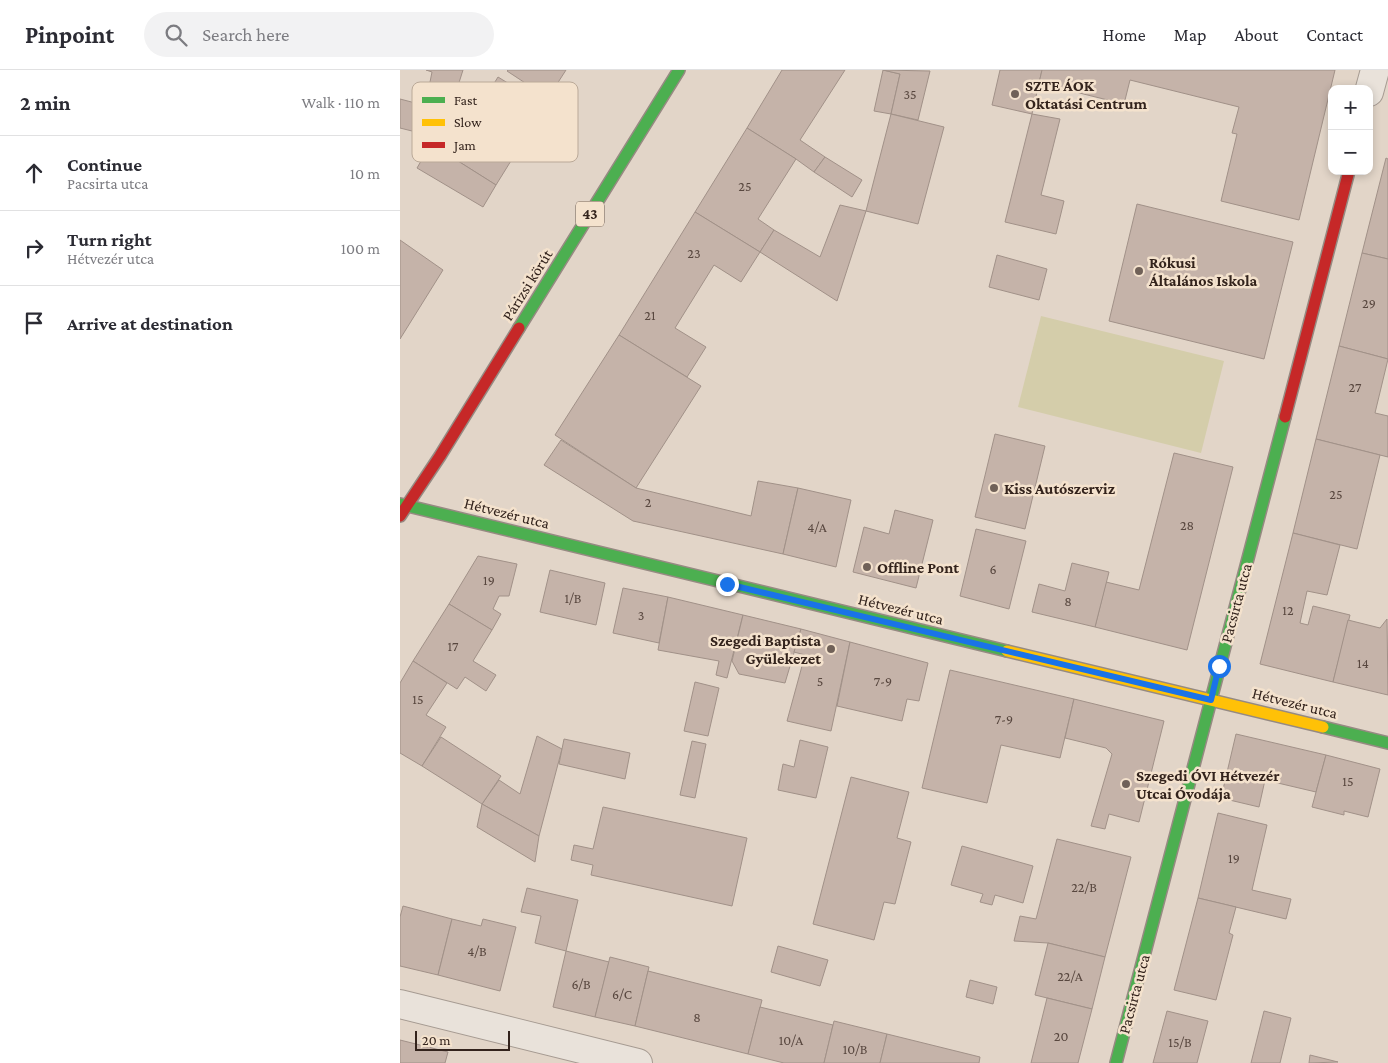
<!DOCTYPE html>
<meta charset="utf-8">
<style>
:root{--surface:#fff;--page:#f2f2f3;--text:#2b2b33;--muted:#7c7c81;--line:#e1e1e2}
body{margin:0;font-family:"Crimson Pro",serif;background:var(--page);color:var(--text)}
.controls{position:absolute;right:15px;top:15px;display:grid;overflow:hidden;border-radius:10px;box-shadow:0 2px 8px #0003}
.controls button{width:45px;height:45px;display:grid;place-items:center;padding:0;border:0;border-bottom:1px solid var(--line);background:var(--surface);color:var(--text);font:25px sans-serif}
.scale{position:absolute;left:15px;bottom:12px;width:95px;box-sizing:border-box;padding-left:5px;border:2px solid #33231c;border-top:0;font-size:14px;line-height:18px;white-space:nowrap;color:#33231c;-webkit-text-stroke:4px #f4e2cd;paint-order:stroke}
.stop{position:absolute;width:15px;height:15px;margin:-11px;border:4px solid #1a73e8;border-radius:50%;background:#fff}
.stop.end{background:#1a73e8;border-color:#fff;box-shadow:0 1px 5px #0008}
.list{margin:0;padding:0;list-style:none}
h2{display:flex;justify-content:space-between;align-items:center;height:65px;margin:0;padding:0 20px;font-size:21px}
h2 small{font-size:16px;font-weight:400;color:var(--muted)}
.list li{display:grid;grid-template-columns:32px 1fr auto;gap:15px;align-items:center;box-sizing:border-box;height:75px;padding:0 20px;border-top:1px solid var(--line)}
.list b{display:block;font-size:19px;white-space:nowrap}
.list p{margin:0;font-size:16px;white-space:nowrap;color:var(--muted)}
.list em{font-size:16px;font-style:normal;color:var(--muted)}
.icon{flex:none;width:28px;height:28px;fill:none;stroke:currentColor;stroke-width:2;stroke-linecap:round;stroke-linejoin:round}
.map{position:relative;flex:none;width:988px;height:993px;overflow:hidden}
header{display:flex;align-items:center;gap:30px;box-sizing:border-box;height:70px;padding:0 25px;background:var(--surface);border-bottom:1px solid var(--line)}
header strong{font-size:24px}
nav{display:flex;gap:28px;margin-inline-start:auto;font-size:18px}
.search{width:350px;height:45px;background:var(--page);display:flex;align-items:center;gap:12px;box-sizing:border-box;padding:0 18px;border-radius:28px;color:var(--muted);font-size:19px}
main{display:flex}
aside{flex:1;background:var(--surface)}
.map>svg:first-child{display:block}
.green{fill:#d4cdaa}
.building{fill:#c5b3a9;stroke:#a19188}
.lines{fill:none;stroke-linecap:round;stroke-linejoin:round}
.street-casing{stroke:#a69b92;stroke-width:30}
.fast-casing{stroke:#968a82;stroke-width:14}
.slow-casing{stroke:#968a82;stroke-width:14}
.jam-casing{stroke:#968a82;stroke-width:14}
.street{stroke:#e9e2da;stroke-width:28}
.fast{stroke:#4caf50;stroke-width:11}
.slow{stroke:#ffc107;stroke-width:11}
.jam{stroke:#c62828;stroke-width:11}
.route{stroke:#1a73e8;stroke-width:6}
.poi-dot{fill:#706158;stroke:#f4e2cd;stroke-width:2}
.labels{text-anchor:middle;dominant-baseline:central;stroke-width:5;stroke-linejoin:round;paint-order:stroke}
.number-label{font-size:14px;fill:#58473f}
.shield{fill:#f4e2cd;stroke:#6d5c51;stroke-width:1}
.shield-label{font-size:15px;font-weight:bold;fill:#33231c}
.poi-label{font-size:16px;font-weight:bold;fill:#33231c;stroke:#f4e2cd;text-anchor:start}
.street-label{font-size:16px;fill:#33231c;stroke:#f4e2cd}
.key{fill:#f4e2cd;stroke:#baa998;stroke-width:1}
.key-label{font-size:14px;fill:#33231c}
</style>
<header>
<strong>Pinpoint</strong>
<div class="search"><svg class="icon" aria-label="search" viewBox="0 0 24 24"><circle cx="10" cy="10" r="6"/><path d="M15 15l6 6"/></svg>Search here</div>
<nav><a>Home</a><a>Map</a><a>About</a><a>Contact</a></nav>
</header>
<main>
<aside>
<h2>2 min<small>Walk · 110 m</small></h2>
<ul class="list">
<li><svg class="icon" aria-label="ahead" viewBox="0 0 24 24"><path d="M12 20V5M6 11l6-6 6 6"/></svg><div><b>Continue</b><p>Pacsirta utca</p></div><em>10 m</em></li>
<li><svg class="icon" aria-label="right" viewBox="0 0 24 24"><path d="M7 20v-9h11M14 6l5 5-5 5"/></svg><div><b>Turn right</b><p>Hétvezér utca</p></div><em>100 m</em></li>
<li><svg class="icon" aria-label="arrive" viewBox="0 0 24 24"><path d="M6 21V4h12l-3 4 3 4H6"/></svg><div><b>Arrive at destination</b></div></li>
</ul>
</aside>
<div class="map">
<svg width="988" height="993" viewBox="0 0 988 993">
<rect width="100%" height="100%" fill="#e2d5c8"/>
<!-- green -->
<polygon class="green" points="641,246 824,291 801,383 618,337"/>
<!-- building -->
<g class="building">
<polygon points="26,0 63,0 56,22 44,18 41,26 28,22 32,2"/>
<polygon points="108,0 166,0 148,28 107,1"/>
<polygon points="382,0 445,0 400,70 425,87 414,102 396,89 347,58"/>
<polygon points="483,0 500,4 491,44 474,41"/>
<polygon points="483,0 530,1 518,50 491,44 500,4"/>
<polygon points="600,0 642,0 632,44 592,35"/>
<polygon points="642,0 935,0 899,150 821,131 837,64 832,63 839,37 730,10 724,34 639,13"/>
<polygon points="98,7 145,36 96,115 31,74 12,61 28,22 41,26 30,56 58,72"/>
<polygon points="0,29 23,35 12,61 0,58"/>
<polygon points="491,44 544,57 518,154 466,141"/>
<polygon points="632,44 660,49 641,125 664,131 656,164 605,152"/>
<polygon points="347,58 396,89 358,149 374,160 360,182 295,142"/>
<polygon points="31,74 96,115 83,137 17,98"/>
<polygon points="425,87 462,110 452,127 414,102"/>
<polygon points="986,88 988,89 988,189 962,183"/>
<polygon points="737,134 893,172 864,289 709,251"/>
<polygon points="440,135 466,141 437,231 360,182 374,160 420,187"/>
<polygon points="295,142 360,182 341,212 314,195 275,258 306,277 287,307 219,265"/>
<polygon points="0,170 43,200 0,269"/>
<polygon points="962,183 988,189 988,289 939,276"/>
<polygon points="597,185 647,199 639,230 589,217"/>
<polygon points="219,265 301,316 236,418 155,365"/>
<polygon points="939,276 988,289 975,343 988,346 988,387 916,369"/>
<polygon points="595,364 645,376 625,459 575,447"/>
<polygon points="916,369 980,385 957,479 893,463"/>
<polygon points="161,370 236,418 351,446 358,411 398,418 383,484 233,451 144,395"/>
<polygon points="774,383 833,397 787,580 695,557 706,512 739,520"/>
<polygon points="398,418 451,430 436,497 383,484"/>
<polygon points="495,440 533,450 516,518 453,502 464,457 489,464"/>
<polygon points="576,459 626,471 609,539 560,526"/>
<polygon points="893,463 940,475 927,525 907,521 900,553 908,555 913,536 950,545 933,612 860,594"/>
<polygon points="78,486 117,494 109,526 99,526 93,539 101,544 92,560 49,534"/>
<polygon points="672,493 709,502 695,557 632,542 639,514 665,521"/>
<polygon points="150,500 205,513 196,555 140,542"/>
<polygon points="223,518 268,527 259,573 213,563"/>
<polygon points="268,527 343,545 327,608 316,605 319,591 258,580"/>
<polygon points="49,534 92,560 73,591 96,605 86,621 65,607 57,619 13,591"/>
<polygon points="343,545 401,559 385,613 339,604 332,591"/>
<polygon points="987,549 988,625 933,612 948,550 980,558"/>
<polygon points="401,559 450,572 431,661 387,651 405,585 394,582"/>
<polygon points="450,572 528,593 519,631 507,629 502,651 437,636"/>
<polygon points="13,591 47,613 26,645 46,657 22,696 0,683 0,613"/>
<polygon points="550,600 674,629 660,688 601,675 587,733 522,718"/>
<polygon points="295,612 319,618 308,666 284,661"/>
<polygon points="674,629 764,651 739,752 709,744 705,759 691,756 712,684 706,678 665,668"/>
<polygon points="836,664 926,685 916,722 865,710 859,737 821,728"/>
<polygon points="137,666 162,679 139,766 82,734 99,710 120,724"/>
<polygon points="41,667 101,706 82,734 22,696"/>
<polygon points="164,669 230,683 225,709 159,694"/>
<polygon points="400,670 428,677 416,728 378,720 383,694 394,697"/>
<polygon points="292,671 306,674 295,728 280,725"/>
<polygon points="926,685 980,699 968,747 944,741 944,745 912,737"/>
<polygon points="451,707 509,722 497,768 511,772 495,834 484,832 474,870 413,854"/>
<polygon points="82,734 139,766 135,792 77,757"/>
<polygon points="203,737 347,768 332,836 191,805 193,795 171,790 174,775 193,779"/>
<polygon points="818,743 867,755 852,820 891,829 886,849 798,828"/>
<polygon points="657,769 731,787 705,887 648,873 614,871 620,846 636,849"/>
<polygon points="562,776 633,796 623,833 595,825 592,835 580,832 583,824 551,815"/>
<polygon points="127,818 178,830 166,881 135,873 141,846 121,842"/>
<polygon points="798,828 836,837 829,863 833,865 816,930 774,920"/>
<polygon points="3,836 52,849 38,905 0,896 0,847"/>
<polygon points="52,849 81,856 83,849 116,857 100,921 38,905"/>
<polygon points="648,873 705,887 692,939 635,925"/>
<polygon points="378,876 428,890 420,916 371,902"/>
<polygon points="166,881 209,892 195,947 153,937"/>
<polygon points="210,887 249,897 235,956 195,947"/>
<polygon points="248,901 362,930 348,984 235,956"/>
<polygon points="570,910 597,917 593,934 566,927"/>
<polygon points="647,928 692,939 678,993 631,993"/>
<polygon points="360,937 433,955 424,993 384,993 348,984"/>
<polygon points="767,941 808,951 797,993 753,993"/>
<polygon points="864,941 891,948 880,993 851,993"/>
<polygon points="434,951 487,964 480,993 424,993"/>
<polygon points="487,964 580,987 579,993 480,993"/>
<polygon points="0,970 48,982 45,993 0,993"/>
<polygon points="910,985 938,992 909,993"/>
</g>
<g class="lines">
<!-- street casing -->
<g class="street-casing">
<g id="street">
<polyline points="969,22 975,0"/>
<polyline points="0,934 238,993"/>
</g>
</g>
<!-- fast casing -->
<g class="fast-casing">
<g id="fast">
<polyline points="119,258 279,0"/>
<polyline points="0,434 607,581"/>
<polyline points="923,657 988,673"/>
<polyline points="716,993 885,347"/>
</g>
</g>
<!-- slow casing -->
<g class="slow-casing">
<polyline id="slow" points="607,581 923,657"/>
</g>
<!-- jam casing -->
<g class="jam-casing">
<g id="jam">
<polyline points="885,347 949,101"/>
<polyline points="0,446 40,386 119,258"/>
</g>
</g>
<!-- street -->
<use href="#street" class="street"/>
<!-- fast -->
<use href="#fast" class="fast"/>
<!-- slow -->
<use href="#slow" class="slow"/>
<!-- jam -->
<use href="#jam" class="jam"/>
</g>
<g class="lines">
<!-- route -->
<polyline class="route" points="327,514 811,630 819,596"/>
</g>
<!-- markers -->
<g class="poi-dot">
<circle cx="615" cy="24" r="5"/>
<circle cx="739" cy="201" r="5"/>
<circle cx="594" cy="418" r="5"/>
<circle cx="467" cy="497" r="5"/>
<circle cx="431" cy="579" r="5"/>
<circle cx="726" cy="714" r="5"/>
</g>
<g class="labels">
<!-- number labels -->
<g class="number-label">
<text x="510" y="24">35</text>
<text x="345" y="116">25</text>
<text x="294" y="183">23</text>
<text x="969" y="233">29</text>
<text x="250" y="245">21</text>
<text x="955" y="317">27</text>
<text x="936" y="424">25</text>
<text x="248" y="432">2</text>
<text x="787" y="455">28</text>
<text x="417" y="457">4/A</text>
<text x="593" y="499">6</text>
<text x="89" y="510">19</text>
<text x="173" y="528">1/B</text>
<text x="668" y="531">8</text>
<text x="888" y="540">12</text>
<text x="241" y="545">3</text>
<text x="53" y="576">17</text>
<text x="963" y="593">14</text>
<text x="420" y="611">5</text>
<text x="483" y="611">7-9</text>
<text x="18" y="629">15</text>
<text x="604" y="649">7-9</text>
<text x="948" y="711">15</text>
<text x="834" y="788">19</text>
<text x="684" y="817">22/B</text>
<text x="77" y="881">4/B</text>
<text x="670" y="906">22/A</text>
<text x="181" y="914">6/B</text>
<text x="222" y="924">6/C</text>
<text x="297" y="947">8</text>
<text x="661" y="966">20</text>
<text x="391" y="970">10/A</text>
<text x="780" y="972">15/B</text>
<text x="455" y="979">10/B</text>
</g>
<!-- shield labels -->
<rect class="shield" x="176" y="131.5" width="28" height="25" rx="4"/>
<g class="shield-label">
<text x="190" y="144">43</text>
</g>
<!-- poi labels -->
<g class="poi-label">
<text x="625" y="15">SZTE ÁOK<tspan x="625" dy="18">Oktatási Centrum</tspan></text>
<text x="749" y="192">Rókusi<tspan x="749" dy="18">Általános Iskola</tspan></text>
<text x="604" y="418">Kiss Autószerviz</text>
<text x="477" y="497">Offline Pont</text>
<text x="421" y="570" text-anchor="end">Szegedi Baptista<tspan x="421" dy="18">Gyülekezet</tspan></text>
<text x="736" y="705">Szegedi ÓVI Hétvezér<tspan x="736" dy="18">Utcai Óvodája</tspan></text>
</g>
<!-- street labels -->
<g class="street-label">
<text transform="translate(127 215) rotate(-58)">Párizsi körút</text>
<text transform="translate(107 443) rotate(14)">Hétvezér utca</text>
<text transform="translate(836 533) rotate(-75)">Pacsirta utca</text>
<text transform="translate(501 539) rotate(14)">Hétvezér utca</text>
<text transform="translate(895 633) rotate(14)">Hétvezér utca</text>
<text transform="translate(734 924) rotate(-75)">Pacsirta utca</text>
</g>
</g>
<!-- legend -->
<rect x="12" y="12" width="166" height="80" rx="8" class="key"/>
<rect x="22" y="27" width="23" height="6" fill="#4caf50"/>
<rect x="22" y="49" width="23" height="7" fill="#ffc107"/>
<rect x="22" y="72" width="23" height="6" fill="#c62828"/>
<g class="key-label">
<text x="54" y="35">Fast</text>
<text x="54" y="57">Slow</text>
<text x="54" y="80">Jam</text>
</g>
</svg>
<div class="controls">
<button>+</button>
<button>−</button>
</div>
<div class="scale">20 m</div>
<div class="stop" style="left:819px;top:596px"></div>
<div class="stop end" style="left:327px;top:514px"></div>
</div>
</main>
